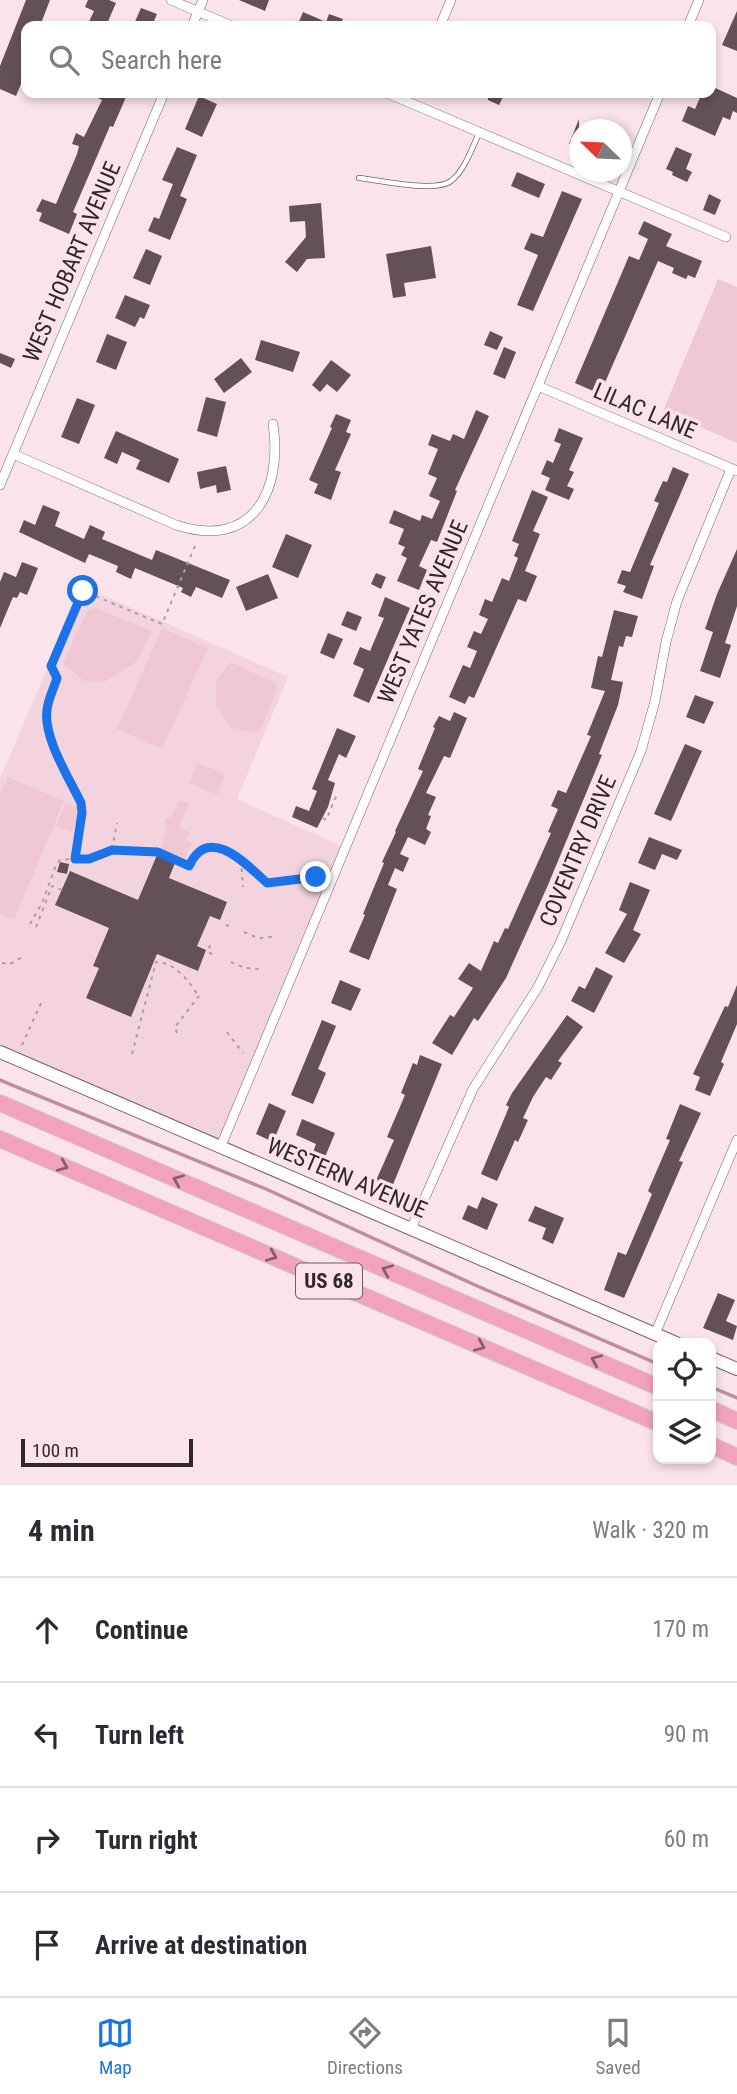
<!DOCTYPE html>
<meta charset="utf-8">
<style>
:root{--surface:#fff;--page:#f2f2f3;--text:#2b2b33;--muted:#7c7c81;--line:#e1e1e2;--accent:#1a73e8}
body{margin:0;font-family:"Roboto Condensed",sans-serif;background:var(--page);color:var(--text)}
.controls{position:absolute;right:21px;bottom:21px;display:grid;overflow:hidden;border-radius:14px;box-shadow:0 4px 10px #0003}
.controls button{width:63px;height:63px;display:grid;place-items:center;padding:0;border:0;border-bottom:2px solid var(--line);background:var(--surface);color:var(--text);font:35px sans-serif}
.compass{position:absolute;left:569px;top:119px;width:63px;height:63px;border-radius:50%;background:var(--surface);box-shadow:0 4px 10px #0003;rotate:293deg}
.scale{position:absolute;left:21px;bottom:18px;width:172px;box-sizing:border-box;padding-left:7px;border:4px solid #30272a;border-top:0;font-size:19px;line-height:24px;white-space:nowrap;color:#30272a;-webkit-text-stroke:5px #fae3ea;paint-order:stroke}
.stop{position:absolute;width:21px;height:21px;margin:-16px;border:5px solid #1a73e8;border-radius:50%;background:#fff}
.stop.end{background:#1a73e8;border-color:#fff;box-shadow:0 2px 7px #0008}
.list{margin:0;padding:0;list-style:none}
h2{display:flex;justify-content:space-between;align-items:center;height:91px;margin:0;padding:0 28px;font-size:30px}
h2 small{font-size:23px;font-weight:400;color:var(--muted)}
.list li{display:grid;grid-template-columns:46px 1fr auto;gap:21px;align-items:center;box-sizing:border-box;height:105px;padding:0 28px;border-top:2px solid var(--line)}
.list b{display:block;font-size:26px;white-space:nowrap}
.list em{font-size:23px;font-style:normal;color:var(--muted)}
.icon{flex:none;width:38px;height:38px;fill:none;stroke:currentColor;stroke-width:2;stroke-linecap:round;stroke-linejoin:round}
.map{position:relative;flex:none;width:737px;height:1485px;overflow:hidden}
.search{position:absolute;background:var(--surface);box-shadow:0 4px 10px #0003;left:21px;right:21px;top:21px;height:77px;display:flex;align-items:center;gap:18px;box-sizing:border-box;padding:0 24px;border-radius:14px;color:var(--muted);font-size:26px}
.sheet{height:511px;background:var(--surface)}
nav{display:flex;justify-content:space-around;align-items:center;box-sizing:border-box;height:98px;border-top:2px solid var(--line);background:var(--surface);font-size:19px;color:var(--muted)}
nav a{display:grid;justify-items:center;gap:4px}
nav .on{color:var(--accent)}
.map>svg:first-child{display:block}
.built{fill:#f3d4de}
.green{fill:#efc8d4}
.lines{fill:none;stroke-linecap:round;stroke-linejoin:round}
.stream{stroke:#c28c9e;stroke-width:3.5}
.building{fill:#645157}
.lane-casing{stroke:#756268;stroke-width:6}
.street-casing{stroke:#756268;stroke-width:10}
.secondary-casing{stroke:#756268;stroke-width:14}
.highway-casing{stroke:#d1cfd0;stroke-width:18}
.path{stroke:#ae9da2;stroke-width:2;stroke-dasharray:3.5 5;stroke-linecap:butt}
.lane{stroke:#fff;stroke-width:4.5}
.street{stroke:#fff;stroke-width:9}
.secondary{stroke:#fff;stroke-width:12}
.highway{stroke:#f2a2be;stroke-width:16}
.oneway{stroke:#875e6d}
.route{stroke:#1a73e8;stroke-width:9}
.labels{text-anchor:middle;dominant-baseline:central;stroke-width:7;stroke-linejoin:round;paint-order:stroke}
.shield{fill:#fae3ea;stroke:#6d5f64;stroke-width:2}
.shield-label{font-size:21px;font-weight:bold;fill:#30272a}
.street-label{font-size:23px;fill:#30272a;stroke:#fae3ea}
</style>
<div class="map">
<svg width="737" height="1485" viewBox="0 0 737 1485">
<rect width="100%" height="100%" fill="#fae3ea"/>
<!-- built -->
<polygon class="built" points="82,586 288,677 237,799 346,848 221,1146 0,1052 0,779"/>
<!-- green -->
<g class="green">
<polygon points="718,279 737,287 737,443 663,411"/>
<polygon points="95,608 152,631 136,662 104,682 84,681 63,663 87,611"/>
<polygon points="162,628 208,648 162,749 117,729"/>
<polygon points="231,662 275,683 277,689 259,733 231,728 216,706 216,680"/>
<polygon points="197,763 225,774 217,795 189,783"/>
<polygon points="8,777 64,801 14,920 0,914 0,796"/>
<polygon points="182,801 189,803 179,828 190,832 186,840 192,843 184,861 160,851 166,832 165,819 171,817 178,802"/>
<polygon points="66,803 82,810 72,832 56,826"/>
</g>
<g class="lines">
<!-- stream -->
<g class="stream">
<polyline points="0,1080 266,1189 475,1285 658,1364"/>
<polyline points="711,1387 737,1398"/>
</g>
</g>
<!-- building -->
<g class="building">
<polygon points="26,0 50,0 40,26 26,26 26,50 21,63 26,65 26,72 16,96 0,89 0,66"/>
<polygon points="88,0 109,0 116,3 106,26 87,26 94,11 85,7"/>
<polygon points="239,0 269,0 265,11"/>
<polygon points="141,8 157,14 152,26 133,26"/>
<polygon points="737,11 737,51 722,45"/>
<polygon points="303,12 326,22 329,14 343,19 340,26 297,26"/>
<polygon points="711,86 737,98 737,113 733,111 730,120 723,117 715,136 682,121 688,106 695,109 702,93 711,93"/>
<polygon points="86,93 117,93 126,97 113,127 110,126 73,212 77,214 69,234 39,221 42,213 36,211 42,199 56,204 77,154 79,146 72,144 76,133 84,137 102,100"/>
<polygon points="488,93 505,93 499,105 488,100"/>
<polygon points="199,96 217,104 202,137 185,129"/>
<polygon points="579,119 579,148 569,144"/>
<polygon points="177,147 197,155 180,196 187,199 170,240 148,231 154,217 159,219 173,184 162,180"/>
<polygon points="676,147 692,154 686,169 692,172 687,182 672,175 673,172 666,169"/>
<polygon points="517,172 545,184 539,198 511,186"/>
<polygon points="562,191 582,199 533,311 517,305 538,255 524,249 531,233 543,237"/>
<polygon points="709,194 721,200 715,215 703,210"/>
<polygon points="321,203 325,258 307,259 297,272 285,262 306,237 305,221 290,222 289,206"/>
<polygon points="644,221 672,234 666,246 702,261 695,278 688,275 686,279 672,273 674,268 658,261 600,394 575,383 629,256 639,260 648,239 638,234"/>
<polygon points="431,246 436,278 404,283 406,296 393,298 386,254"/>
<polygon points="146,249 162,256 150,285 133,278"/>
<polygon points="125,295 150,305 144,319 140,317 135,327 115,318"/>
<polygon points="490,331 503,337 497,350 484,345"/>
<polygon points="107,334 127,342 116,370 96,362"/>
<polygon points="261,340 300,352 293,372 255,360"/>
<polygon points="504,347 516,352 505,379 493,374"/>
<polygon points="0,353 15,359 11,368 0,363"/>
<polygon points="241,358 252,372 224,393 214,379"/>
<polygon points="331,360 351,375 337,392 327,384 320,392 312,385"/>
<polygon points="206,397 226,402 217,437 197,431"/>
<polygon points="77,398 95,405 79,444 61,437"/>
<polygon points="476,410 489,416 455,490 457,491 437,542 431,540 419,566 427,570 419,590 397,581 407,558 401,555 405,547 398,544 404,529 389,523 394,510 420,521 422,515 432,519 440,501 429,496 437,478 428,474 438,449 428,445 432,434 450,441 453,434 464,439"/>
<polygon points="336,414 351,420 346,432 351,434 335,470 341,472 331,500 314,493 318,484 309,480 332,428 330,427"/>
<polygon points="559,428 583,438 569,470 574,472 567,486 574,489 569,500 545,490 550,478 541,474 547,460 553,463 561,444 554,441"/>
<polygon points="116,431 179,459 169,483 136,469 140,460 122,452 117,464 104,458"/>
<polygon points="226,466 231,490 217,493 216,485 200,489 197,472"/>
<polygon points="673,467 689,474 650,565 654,566 642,599 623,592 626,586 617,583 622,570 630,572 659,503 654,501 663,481 667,482"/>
<polygon points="532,490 548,497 533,531 540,534 525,571 537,576 526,602 518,599 474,698 469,696 465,704 449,697 463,665 470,668 477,651 467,647 474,631 481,634 488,619 479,615 485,599 492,602 502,578 509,581 518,558 514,556 519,544 512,541"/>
<polygon points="43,505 60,512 55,526 84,539 90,525 105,532 102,539 152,560 156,550 230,580 222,598 196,587 191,597 181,592 183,588 135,568 131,579 116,572 118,566 89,554 85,563 19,532 24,520 35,525"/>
<polygon points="286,534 312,545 298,578 272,567"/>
<polygon points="737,549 737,606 725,643 731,645 720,678 700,671 713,632 705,629 717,594"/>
<polygon points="22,562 38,568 27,595 20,592 17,598 13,597 0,628 0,582 4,572 16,577"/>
<polygon points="376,573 386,577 381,589 371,584"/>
<polygon points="268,574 278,598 246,611 236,587"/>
<polygon points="385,597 410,608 369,703 353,696 364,669 353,664 360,647 370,651 384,618 378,616"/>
<polygon points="614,610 638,616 632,637 626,636 623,647 619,646 611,680 623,682 618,705 599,754 602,755 548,885 506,978 478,1021 474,1018 452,1055 432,1043 450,1015 454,1017 473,988 458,979 469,963 481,971 494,941 498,943 505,928 508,929 551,833 548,832 558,809 551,806 558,790 566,793 591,736 587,735 605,691 591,688 598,656 602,657"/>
<polygon points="347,611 362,617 356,631 341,625"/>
<polygon points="328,633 343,639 334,659 320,653"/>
<polygon points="695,695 714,702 704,724 686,717"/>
<polygon points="454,712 467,718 450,758 444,756 426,793 436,797 428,815 431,816 426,829 431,832 425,845 408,837 400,854 409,858 403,872 395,868 388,885 397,889 369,960 349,952 365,915 363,914 384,863 382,862 396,832 395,831 423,771 418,769 435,728 433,727 439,716 450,721"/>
<polygon points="337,728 356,736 346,758 339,754 328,780 335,783 328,807 317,828 292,817 296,806 309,811 317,791 312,789"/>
<polygon points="685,744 702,751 671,821 654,814"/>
<polygon points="649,837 682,850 677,860 662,854 655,870 638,863"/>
<polygon points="157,855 175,863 169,878 227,902 220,920 210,916 197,946 206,950 198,971 157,954 131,1017 86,998 99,968 93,966 109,928 55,905 70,871 138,900"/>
<polygon points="60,862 69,864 67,874 57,872"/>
<polygon points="630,882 650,890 633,930 641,934 624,963 605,953 627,914 619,910"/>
<polygon points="596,967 613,976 594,1013 571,1001 579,986 585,989"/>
<polygon points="340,980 361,989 351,1011 331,1003"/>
<polygon points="737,985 737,1024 721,1062 724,1064 710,1096 695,1090 700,1077 693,1074 725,1006 728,1007"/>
<polygon points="567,1015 583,1027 558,1061 562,1063 551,1080 546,1077 533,1097 523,1118 528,1120 518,1142 515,1140 497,1181 481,1174 509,1107 506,1105 512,1093"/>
<polygon points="322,1020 336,1026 318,1069 326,1073 313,1104 291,1095"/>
<polygon points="420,1055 442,1064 390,1192 374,1185 394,1140 387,1137 405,1095 401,1093 413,1063 417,1065"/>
<polygon points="269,1103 286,1111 273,1142 256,1134"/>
<polygon points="680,1104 701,1113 679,1161 683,1162 624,1298 604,1290 618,1252 626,1255 652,1194 648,1191 670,1140 666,1139"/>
<polygon points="302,1119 335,1133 325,1157 313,1152 316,1144 296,1135"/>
<polygon points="482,1197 498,1204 487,1230 462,1219 468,1205 477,1209"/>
<polygon points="535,1206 564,1218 553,1244 542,1239 546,1228 528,1221"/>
<polygon points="718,1293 735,1300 726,1321 737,1326 733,1340 703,1328"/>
</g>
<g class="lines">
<!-- lane casing -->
<g class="lane-casing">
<path id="lane" d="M 359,178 C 380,180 435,193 451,181 C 465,170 472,148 479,133"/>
</g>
<!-- street casing -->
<g class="street-casing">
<g id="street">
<polyline points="171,0 232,26"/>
<polyline points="192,26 203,0"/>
<polyline points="440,26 451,0"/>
<polyline points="688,26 699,0"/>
<polyline points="387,93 726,237"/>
<polyline points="538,386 737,471"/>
<path d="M 13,454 L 176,525 C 252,550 283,492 273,424"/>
<polyline points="0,485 164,93"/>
<polyline points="221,1146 660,93"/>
<polyline points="411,1229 473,1089 538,987 561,941 641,751 655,701 666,642 677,601 731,469"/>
<polyline points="655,1334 737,1140"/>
</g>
</g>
<!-- secondary casing -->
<g class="secondary-casing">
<g id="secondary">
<polyline points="0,1052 676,1343"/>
<polyline points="711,1358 737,1369"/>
</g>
</g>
<!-- highway casing -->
<g class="highway-casing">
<g id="highway">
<polyline points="0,1103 658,1387"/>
<polyline points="0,1139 658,1423"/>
<polyline points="711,1409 737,1421"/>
<polyline points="711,1445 737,1457"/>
</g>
</g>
<!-- path -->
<g class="path">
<path d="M 195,546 L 162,624 L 83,591 L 51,666 L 57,678 L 47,707 L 50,735 L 81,802 L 82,812 L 75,858 L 89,859 L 112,850 L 157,852 L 189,866 C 209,822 247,865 267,883 L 316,877"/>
<polyline points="323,818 326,820 338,792"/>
<polyline points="112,849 117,823"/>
<polyline points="241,860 243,887"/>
<polyline points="30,924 42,903 56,865 60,860 74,859"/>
<polyline points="226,925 229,926"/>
<polyline points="36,927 52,886 62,890"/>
<polyline points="244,932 258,938 273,937"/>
<polyline points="210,945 208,952 216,956"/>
<polyline points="231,962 245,968 260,969"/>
<polyline points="2,963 10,964 24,956"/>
<polyline points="227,1032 243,1053"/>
<polyline points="177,1033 175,1027 199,996"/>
<polyline points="22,1045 41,1003"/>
<path d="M 132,1054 L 156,962 C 172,961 189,980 197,994"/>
</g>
<!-- lane -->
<use href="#lane" class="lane"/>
<!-- street -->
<use href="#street" class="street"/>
<!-- secondary -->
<use href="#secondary" class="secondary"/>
<!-- highway -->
<use href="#highway" class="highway"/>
</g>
<!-- one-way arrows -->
<defs><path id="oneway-chevron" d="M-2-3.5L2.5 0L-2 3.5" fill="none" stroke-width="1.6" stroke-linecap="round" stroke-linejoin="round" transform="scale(1.75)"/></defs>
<g class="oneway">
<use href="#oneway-chevron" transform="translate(63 1166) rotate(23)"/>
<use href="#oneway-chevron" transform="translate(178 1180) rotate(-157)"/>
<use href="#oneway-chevron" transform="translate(272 1256) rotate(23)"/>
<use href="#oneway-chevron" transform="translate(387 1270) rotate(-157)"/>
<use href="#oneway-chevron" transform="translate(480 1346) rotate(23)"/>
<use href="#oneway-chevron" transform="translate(596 1360) rotate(-157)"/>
</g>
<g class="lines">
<!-- route -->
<path class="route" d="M 83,591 L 51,666 L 57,678 C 54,688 48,699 47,710 C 43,737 69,778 81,803 L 82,813 L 75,859 L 89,859 L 112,850 L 158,852 L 189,866 C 209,823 247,865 267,883 L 316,877"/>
</g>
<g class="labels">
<!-- shield labels -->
<rect class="shield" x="296" y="1263.5" width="66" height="35" rx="5"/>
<g class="shield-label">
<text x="329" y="1281">US 68</text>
</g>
<!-- street labels -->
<g class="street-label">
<text transform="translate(72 262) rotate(-67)">WEST HOBART AVENUE</text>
<text transform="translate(645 411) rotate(23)">LILAC LANE</text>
<text transform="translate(423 612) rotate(-67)">WEST YATES AVENUE</text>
<text transform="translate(578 851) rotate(-67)">COVENTRY DRIVE</text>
<text transform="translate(347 1178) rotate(23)">WESTERN AVENUE</text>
</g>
</g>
</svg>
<div class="controls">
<button><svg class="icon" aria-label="locate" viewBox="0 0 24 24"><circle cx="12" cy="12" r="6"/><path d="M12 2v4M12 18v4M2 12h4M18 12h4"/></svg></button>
<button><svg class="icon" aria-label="layers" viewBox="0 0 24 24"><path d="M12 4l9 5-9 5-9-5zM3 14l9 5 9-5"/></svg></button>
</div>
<svg class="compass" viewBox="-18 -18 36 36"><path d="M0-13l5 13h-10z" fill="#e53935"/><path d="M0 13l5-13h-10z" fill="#7c7c81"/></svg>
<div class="scale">100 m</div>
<div class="stop" style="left:83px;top:591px"></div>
<div class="stop end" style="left:316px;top:877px"></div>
<div class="search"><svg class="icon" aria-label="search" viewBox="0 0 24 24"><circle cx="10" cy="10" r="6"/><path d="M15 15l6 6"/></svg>Search here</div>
</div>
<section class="sheet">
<h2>4 min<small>Walk · 320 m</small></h2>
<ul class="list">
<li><svg class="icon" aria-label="ahead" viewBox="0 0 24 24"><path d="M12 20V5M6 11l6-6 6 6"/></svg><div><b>Continue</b></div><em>170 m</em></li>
<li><svg class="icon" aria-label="left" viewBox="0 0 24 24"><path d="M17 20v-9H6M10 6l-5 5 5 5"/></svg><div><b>Turn left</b></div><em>90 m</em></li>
<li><svg class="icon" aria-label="right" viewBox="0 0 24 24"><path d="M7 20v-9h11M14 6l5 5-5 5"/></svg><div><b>Turn right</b></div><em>60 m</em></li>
<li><svg class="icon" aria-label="arrive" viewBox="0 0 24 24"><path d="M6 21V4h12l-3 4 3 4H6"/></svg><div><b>Arrive at destination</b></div></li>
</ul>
</section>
<nav>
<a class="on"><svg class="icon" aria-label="map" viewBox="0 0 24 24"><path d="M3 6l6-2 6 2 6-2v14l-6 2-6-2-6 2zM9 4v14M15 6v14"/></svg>Map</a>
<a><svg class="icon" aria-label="directions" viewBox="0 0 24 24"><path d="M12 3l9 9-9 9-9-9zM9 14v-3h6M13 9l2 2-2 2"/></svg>Directions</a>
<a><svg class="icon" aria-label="saved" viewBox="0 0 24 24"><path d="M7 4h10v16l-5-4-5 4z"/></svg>Saved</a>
</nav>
